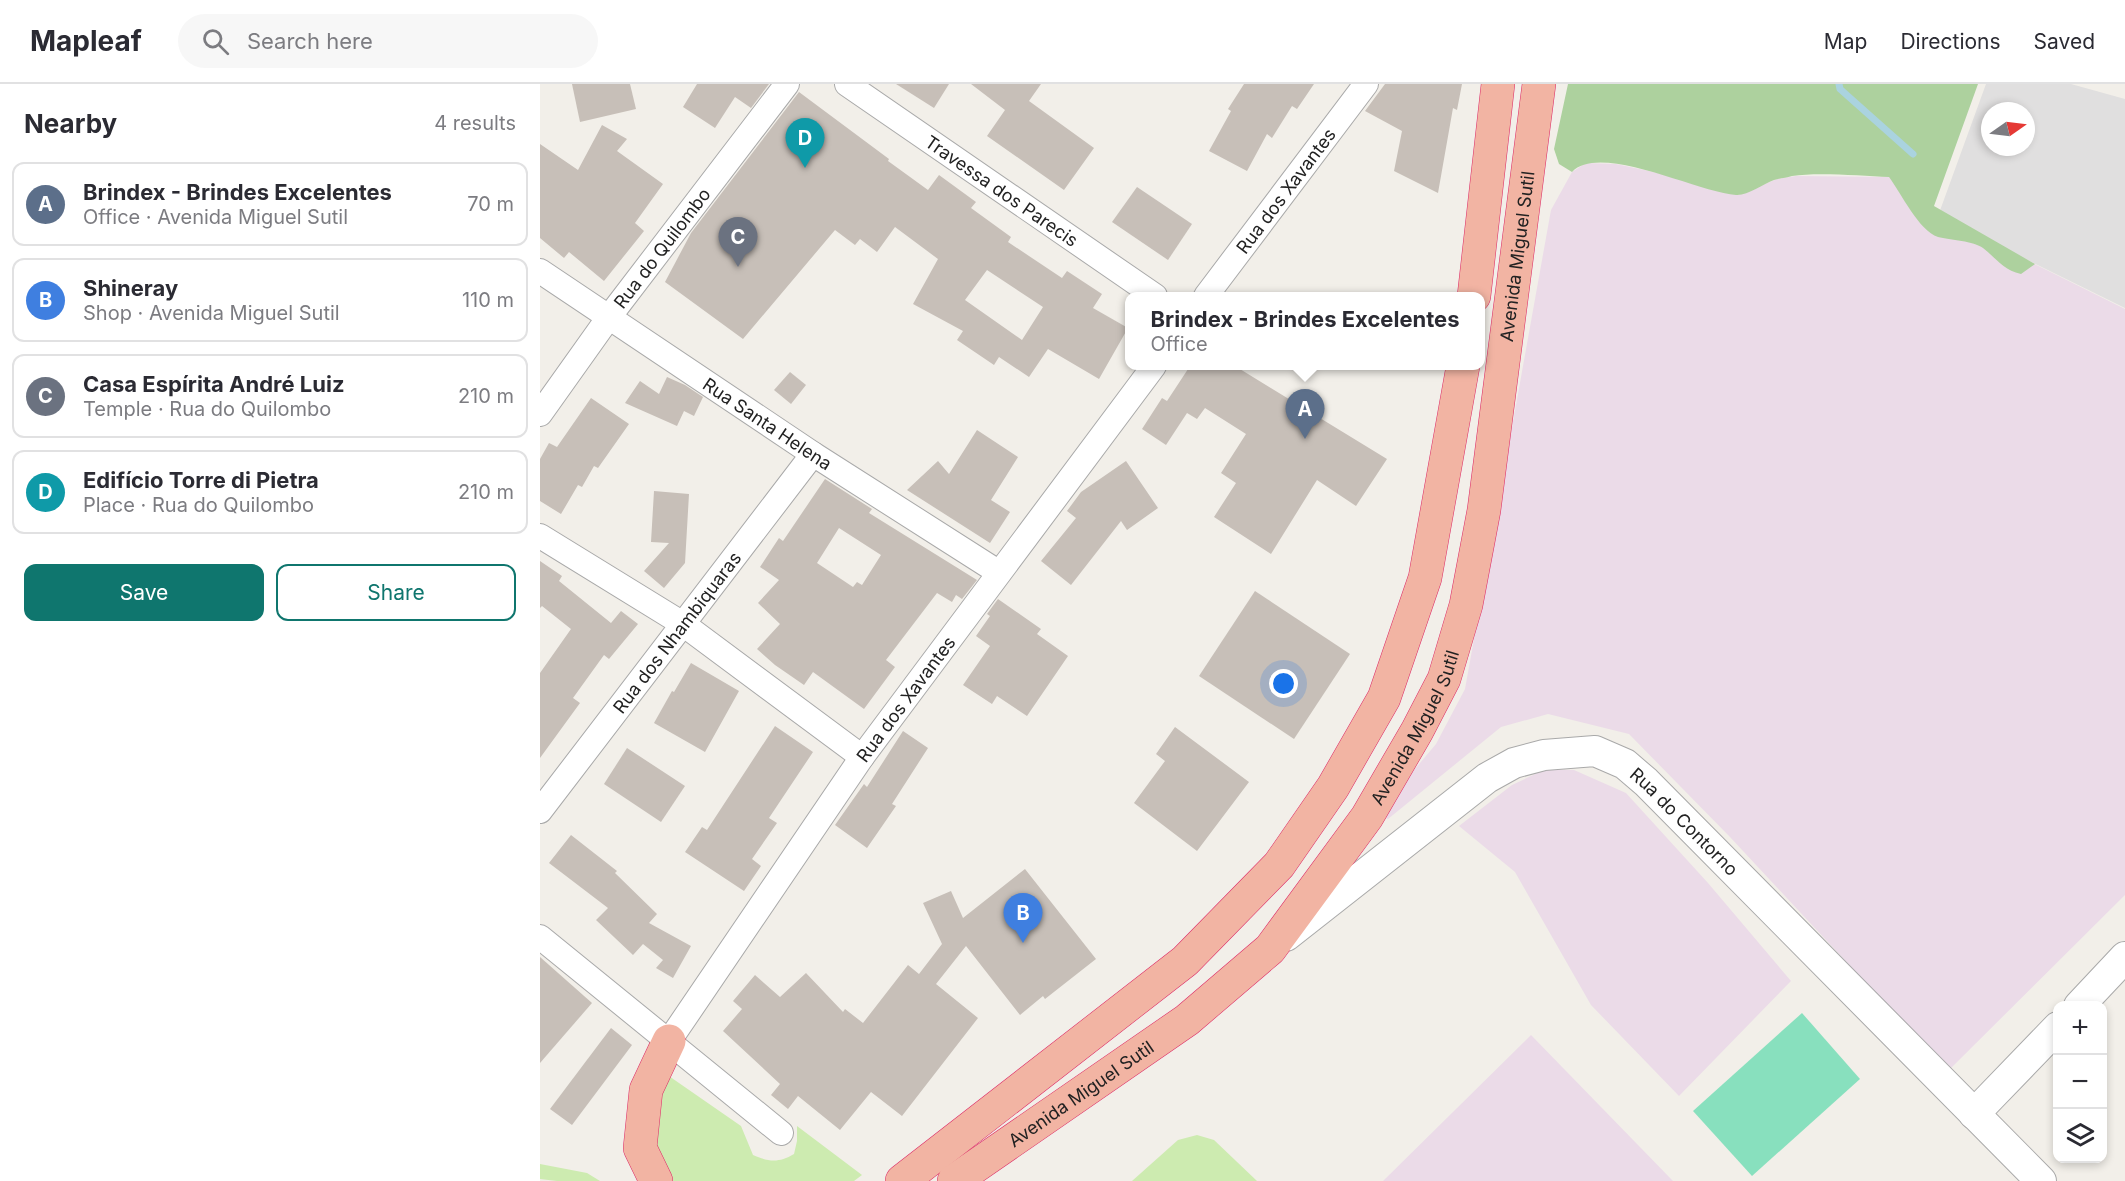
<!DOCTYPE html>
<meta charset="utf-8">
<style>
:root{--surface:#fff;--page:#f7f7f7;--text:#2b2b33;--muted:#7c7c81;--line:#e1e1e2;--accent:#0f766e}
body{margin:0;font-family:Inter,sans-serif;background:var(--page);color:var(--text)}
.controls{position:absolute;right:18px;bottom:18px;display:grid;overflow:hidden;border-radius:12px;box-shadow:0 3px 9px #0003}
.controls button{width:54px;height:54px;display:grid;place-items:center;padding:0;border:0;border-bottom:2px solid var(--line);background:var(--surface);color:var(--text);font:30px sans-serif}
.compass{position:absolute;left:1441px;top:18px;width:54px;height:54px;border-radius:50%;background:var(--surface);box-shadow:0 3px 9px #0003;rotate:76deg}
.you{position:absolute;left:744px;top:600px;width:21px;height:21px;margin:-15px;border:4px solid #fff;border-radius:50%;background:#1a73e8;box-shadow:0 0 0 9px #1a73e833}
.badge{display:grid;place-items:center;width:39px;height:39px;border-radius:50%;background:var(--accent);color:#fff;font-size:20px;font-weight:700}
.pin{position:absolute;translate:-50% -50px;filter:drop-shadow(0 2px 3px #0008)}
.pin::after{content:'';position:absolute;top:32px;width:21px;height:18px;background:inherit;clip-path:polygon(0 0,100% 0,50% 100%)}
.popup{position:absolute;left:585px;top:208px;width:360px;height:78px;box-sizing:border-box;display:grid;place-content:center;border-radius:12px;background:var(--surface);filter:drop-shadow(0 2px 4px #0005);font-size:20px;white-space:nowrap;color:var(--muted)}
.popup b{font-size:22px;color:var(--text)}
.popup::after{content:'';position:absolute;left:50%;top:100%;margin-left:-12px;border:12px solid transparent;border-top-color:var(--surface)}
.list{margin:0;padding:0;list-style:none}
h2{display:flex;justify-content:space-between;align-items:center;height:78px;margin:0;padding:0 24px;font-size:26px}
h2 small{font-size:20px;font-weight:400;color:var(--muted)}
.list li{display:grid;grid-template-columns:39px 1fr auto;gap:18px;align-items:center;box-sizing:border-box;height:84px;margin:0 12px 12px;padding:0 12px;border:2px solid var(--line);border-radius:12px}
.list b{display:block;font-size:22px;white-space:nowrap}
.list p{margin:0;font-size:20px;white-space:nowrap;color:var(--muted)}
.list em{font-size:20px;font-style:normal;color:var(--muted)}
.actions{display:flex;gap:12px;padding:18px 24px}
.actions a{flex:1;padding:14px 0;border:2px solid var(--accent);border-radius:12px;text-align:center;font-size:21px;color:var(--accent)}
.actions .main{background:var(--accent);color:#fff}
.icon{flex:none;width:33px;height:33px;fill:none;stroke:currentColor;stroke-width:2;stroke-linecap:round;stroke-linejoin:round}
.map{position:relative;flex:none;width:1585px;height:1097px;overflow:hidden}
header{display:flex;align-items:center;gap:36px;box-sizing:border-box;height:84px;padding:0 30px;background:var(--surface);border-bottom:2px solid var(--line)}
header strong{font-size:28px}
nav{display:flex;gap:33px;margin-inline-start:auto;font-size:21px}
.search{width:420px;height:54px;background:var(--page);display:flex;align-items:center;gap:15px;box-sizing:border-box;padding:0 21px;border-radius:33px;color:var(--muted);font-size:22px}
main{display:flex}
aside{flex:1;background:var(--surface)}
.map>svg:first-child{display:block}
.residential{fill:#e0dfdf;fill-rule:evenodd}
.industrial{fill:#ebdbe8}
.grass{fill:#cdebb0}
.forest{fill:#add19e}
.pitch{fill:#88e0be}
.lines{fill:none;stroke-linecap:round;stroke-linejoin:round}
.stream{stroke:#aad3df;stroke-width:7}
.building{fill:#c7bfb8;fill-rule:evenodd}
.minor-casing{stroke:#a9a9a9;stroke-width:26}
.tertiary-casing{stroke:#a9a9a9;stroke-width:32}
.trunk-casing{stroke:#dc2a67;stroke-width:34}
.minor{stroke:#fff;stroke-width:24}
.tertiary{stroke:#fff;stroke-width:30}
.trunk{stroke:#f2b4a3;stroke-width:33}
.labels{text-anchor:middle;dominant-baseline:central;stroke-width:5;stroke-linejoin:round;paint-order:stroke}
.street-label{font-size:18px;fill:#222;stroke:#fff}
</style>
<header>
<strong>Mapleaf</strong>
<div class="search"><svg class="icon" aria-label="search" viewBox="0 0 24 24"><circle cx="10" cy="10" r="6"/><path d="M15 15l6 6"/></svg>Search here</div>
<nav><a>Map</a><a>Directions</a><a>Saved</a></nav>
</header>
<main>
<aside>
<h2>Nearby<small>4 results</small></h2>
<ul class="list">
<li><span class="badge" style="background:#5c6f8a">A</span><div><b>Brindex - Brindes Excelentes</b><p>Office · Avenida Miguel Sutil</p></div><em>70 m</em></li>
<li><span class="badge" style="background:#3f7fe0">B</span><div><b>Shineray</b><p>Shop · Avenida Miguel Sutil</p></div><em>110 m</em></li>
<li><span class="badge" style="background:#6b7280">C</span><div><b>Casa Espírita André Luiz</b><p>Temple · Rua do Quilombo</p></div><em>210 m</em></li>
<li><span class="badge" style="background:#0f9aa8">D</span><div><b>Edifício Torre di Pietra</b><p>Place · Rua do Quilombo</p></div><em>210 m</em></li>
</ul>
<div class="actions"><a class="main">Save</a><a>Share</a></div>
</aside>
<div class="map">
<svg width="1585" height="1097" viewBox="0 0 1585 1097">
<rect width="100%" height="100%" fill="#f2efe9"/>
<!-- residential -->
<path class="residential" d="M 1446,0 L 1531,0 L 1585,15 L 1585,224 L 1398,132 ZM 1450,27 L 1486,27 L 1486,63 L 1450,63 Z"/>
<!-- industrial -->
<g class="industrial">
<polygon points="1046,79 1076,80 1114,88 1198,111 1237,95 1256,92 1349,93 1398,132 1585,225 1585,811 1408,987 1190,753 1089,650 1008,630 961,643 848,735 837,730 896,660 925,605 1011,126 1032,88"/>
<polygon points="1006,685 1034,686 1086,709 1168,799 1251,897 1139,1012 1051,921 975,788 919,742 972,701"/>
<polygon points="991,951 1133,1097 843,1097"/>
</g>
<!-- grass -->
<g class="grass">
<path d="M 126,990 L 201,1042 L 213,1071 C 229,1078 239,1079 254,1070 L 257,1057 L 257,1042 L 322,1091 L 314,1097 L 122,1097 L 108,1061 Z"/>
<polygon points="657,1051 674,1056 717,1097 592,1097 638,1056"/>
<polygon points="0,1080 47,1089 60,1097 17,1097 0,1095"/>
</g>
<!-- forest -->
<path class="forest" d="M 1028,0 L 1438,0 L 1394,122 L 1495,180 L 1481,190 C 1463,186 1457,175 1443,164 C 1434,157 1410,156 1398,153 C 1379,147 1361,109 1349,93 C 1322,92 1278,88 1252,92 C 1246,94 1240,94 1234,96 C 1223,100 1207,112 1196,111 C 1159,109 1060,58 1032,88 L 1019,80 L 1014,65 Z"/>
<!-- pitch -->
<polygon class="pitch" points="1262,929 1320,995 1212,1092 1153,1027"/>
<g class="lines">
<!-- stream -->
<polyline class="stream" points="1299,0 1300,5 1373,70"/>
</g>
<!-- building -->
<g class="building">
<polygon points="32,0 90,0 96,25 40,38"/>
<polygon points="157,0 229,0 211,24 195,13 175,44 143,23"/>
<polygon points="356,0 409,0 394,24"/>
<polygon points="431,0 501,0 489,17 554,64 524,106 447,52 465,26"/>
<polygon points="704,0 774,0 757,25 752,22 732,54 727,50 707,87 669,67 691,27 688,25"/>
<polygon points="845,0 922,0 917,26 913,24 898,109 854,87 862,47 825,27"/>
<path d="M 259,8 L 349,75 L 348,77 L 388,106 L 399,91 L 436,118 L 431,124 L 471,153 L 468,158 L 522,194 L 527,187 L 562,210 L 553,224 L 588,244 L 559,295 L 508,265 L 489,293 L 459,273 L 454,281 L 417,256 L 423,247 L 373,220 L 398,175 L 355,143 L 337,168 L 320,155 L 315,161 L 295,146 L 203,255 L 125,198 L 151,149 ZM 447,186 L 503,223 L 482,256 L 425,216 Z"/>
<polygon points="62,41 87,55 77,67 123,100 95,139 104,147 64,197 29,168 24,174 0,154 0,60 38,86"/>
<polygon points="597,103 652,140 628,176 572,138"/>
<polygon points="650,282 695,282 847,375 816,422 777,396 731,470 674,433 696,399 681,389 706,350 665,324 657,335 647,329 626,361 602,345 622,314 627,317"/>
<polygon points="250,288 266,301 251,320 234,306"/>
<polygon points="127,293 145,301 163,313 154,332 144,327 137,342 85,319 100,297 119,310"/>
<polygon points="51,314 89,340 58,384 54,382 42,403 38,401 21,430 0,417 0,375 9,359 17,363"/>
<polygon points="437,346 478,373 451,416 470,428 450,459 367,406 398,377 409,390"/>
<polygon points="586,377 618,424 587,446 581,437 531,501 501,477 536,434 527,427 541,408"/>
<path d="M 285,395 L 332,425 L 329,429 L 437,496 L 422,515 L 416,511 L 412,518 L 397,509 L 346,576 L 355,583 L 324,625 L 273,588 L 264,601 L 235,581 L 217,565 L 240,540 L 218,519 L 239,496 L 220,483 L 239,454 L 243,457 ZM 299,444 L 341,471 L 322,501 L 317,498 L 313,503 L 277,479 Z"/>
<polygon points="114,407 149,410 145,479 124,504 104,487 129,459 111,458"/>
<polygon points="0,477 22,492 19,497 71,539 81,527 98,540 69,575 64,571 33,614 40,619 0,674 0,589 31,545 2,522 0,524"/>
<polygon points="715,507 810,570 754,655 659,592"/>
<polygon points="458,515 501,545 497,550 528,572 487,632 457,612 452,620 423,601 450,562 436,552 450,532 447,530"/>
<polygon points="151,579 199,607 165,668 114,639 132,607 134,608"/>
<polygon points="235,642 273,668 229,734 237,739 212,775 221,782 204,807 145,768 162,743 167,746"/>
<polygon points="635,643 709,698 657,767 594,719 625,677 616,670"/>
<polygon points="363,647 388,664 352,720 356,722 327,764 295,741 324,700 327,703"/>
<polygon points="87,664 145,702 121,738 64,700"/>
<polygon points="31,751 77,787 75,789 117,830 109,839 151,862 133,894 116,884 123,876 103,860 93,871 56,836 68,824 9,779"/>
<polygon points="485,785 556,875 505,915 503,912 480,931 426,862 396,900 438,934 362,1032 331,1008 300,1046 258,1012 248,1025 231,1011 240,1000 183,947 202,925 193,917 215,891 240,913 266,889 303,928 305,925 323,939 368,881 379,890 402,860 383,819 411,807 423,834"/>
<polygon points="0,873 52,919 0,979"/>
<polygon points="71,944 92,961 32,1041 10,1025"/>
</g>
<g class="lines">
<!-- minor casing -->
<g class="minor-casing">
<g id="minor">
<path id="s1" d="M 307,0 L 615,212"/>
<path id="s2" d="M 0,187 L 273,370 L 458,488"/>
<path id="s3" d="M 666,212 L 826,0"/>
<path id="s4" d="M 0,330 L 69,233 L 247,0"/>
<polyline points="0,452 143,540 322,673"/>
<path id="s5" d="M 0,727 L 273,370"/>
<polyline points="0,853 241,1049"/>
<path id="s6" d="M 129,957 L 322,673 L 614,282"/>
</g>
</g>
<!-- tertiary casing -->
<g class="tertiary-casing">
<g id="tertiary">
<path id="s7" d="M 746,852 L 947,694 L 974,679 L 1004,671 L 1055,667 L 1085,680 L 1106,698 L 1501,1097"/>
<polyline points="1539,922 1585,873"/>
<polyline points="1434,1030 1518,943"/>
</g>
</g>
<!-- trunk casing -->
<g class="trunk-casing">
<g id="trunk">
<polyline points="934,212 958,0"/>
<polyline points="116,1097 100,1064 106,1006 129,957"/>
<polyline points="362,1097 645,877 739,781 793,703 844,614 885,494 923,282"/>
<path id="s8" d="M 414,1097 L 647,936 L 730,865 L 827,733 L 877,647 L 904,595 L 926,521 L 944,426 L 999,0"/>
</g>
</g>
<!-- minor -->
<use href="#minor" class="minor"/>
<!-- tertiary -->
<use href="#tertiary" class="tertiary"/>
<!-- trunk -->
<use href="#trunk" class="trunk"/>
</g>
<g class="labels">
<!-- street labels -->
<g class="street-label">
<text stroke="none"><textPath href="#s3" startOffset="132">Rua dos Xavantes</textPath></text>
<text stroke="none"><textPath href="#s1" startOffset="188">Travessa dos Parecis</textPath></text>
<text stroke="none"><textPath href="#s4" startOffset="206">Rua do Quilombo</textPath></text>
<text stroke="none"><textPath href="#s8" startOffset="1144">Avenida Miguel Sutil</textPath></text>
<text stroke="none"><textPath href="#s2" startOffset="274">Rua Santa Helena</textPath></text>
<text stroke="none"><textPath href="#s5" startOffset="225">Rua dos Nhambiquaras</textPath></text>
<text stroke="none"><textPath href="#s6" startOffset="416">Rua dos Xavantes</textPath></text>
<text stroke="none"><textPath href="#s8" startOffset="658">Avenida Miguel Sutil</textPath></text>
<text stroke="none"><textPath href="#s7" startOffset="484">Rua do Contorno</textPath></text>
<text stroke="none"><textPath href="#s8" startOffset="154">Avenida Miguel Sutil</textPath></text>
</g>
</g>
</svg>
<div class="controls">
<button>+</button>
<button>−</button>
<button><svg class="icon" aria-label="layers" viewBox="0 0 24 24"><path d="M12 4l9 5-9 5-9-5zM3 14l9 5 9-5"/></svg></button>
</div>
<svg class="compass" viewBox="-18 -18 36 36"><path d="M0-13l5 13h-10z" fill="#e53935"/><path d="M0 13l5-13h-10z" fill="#7c7c81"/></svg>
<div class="you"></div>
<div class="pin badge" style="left:765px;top:355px;background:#5c6f8a">A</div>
<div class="popup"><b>Brindex - Brindes Excelentes</b>Office</div>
<div class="pin badge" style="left:483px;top:859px;background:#3f7fe0">B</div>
<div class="pin badge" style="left:198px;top:183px;background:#6b7280">C</div>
<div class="pin badge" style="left:265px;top:84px;background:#0f9aa8">D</div>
</div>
</main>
